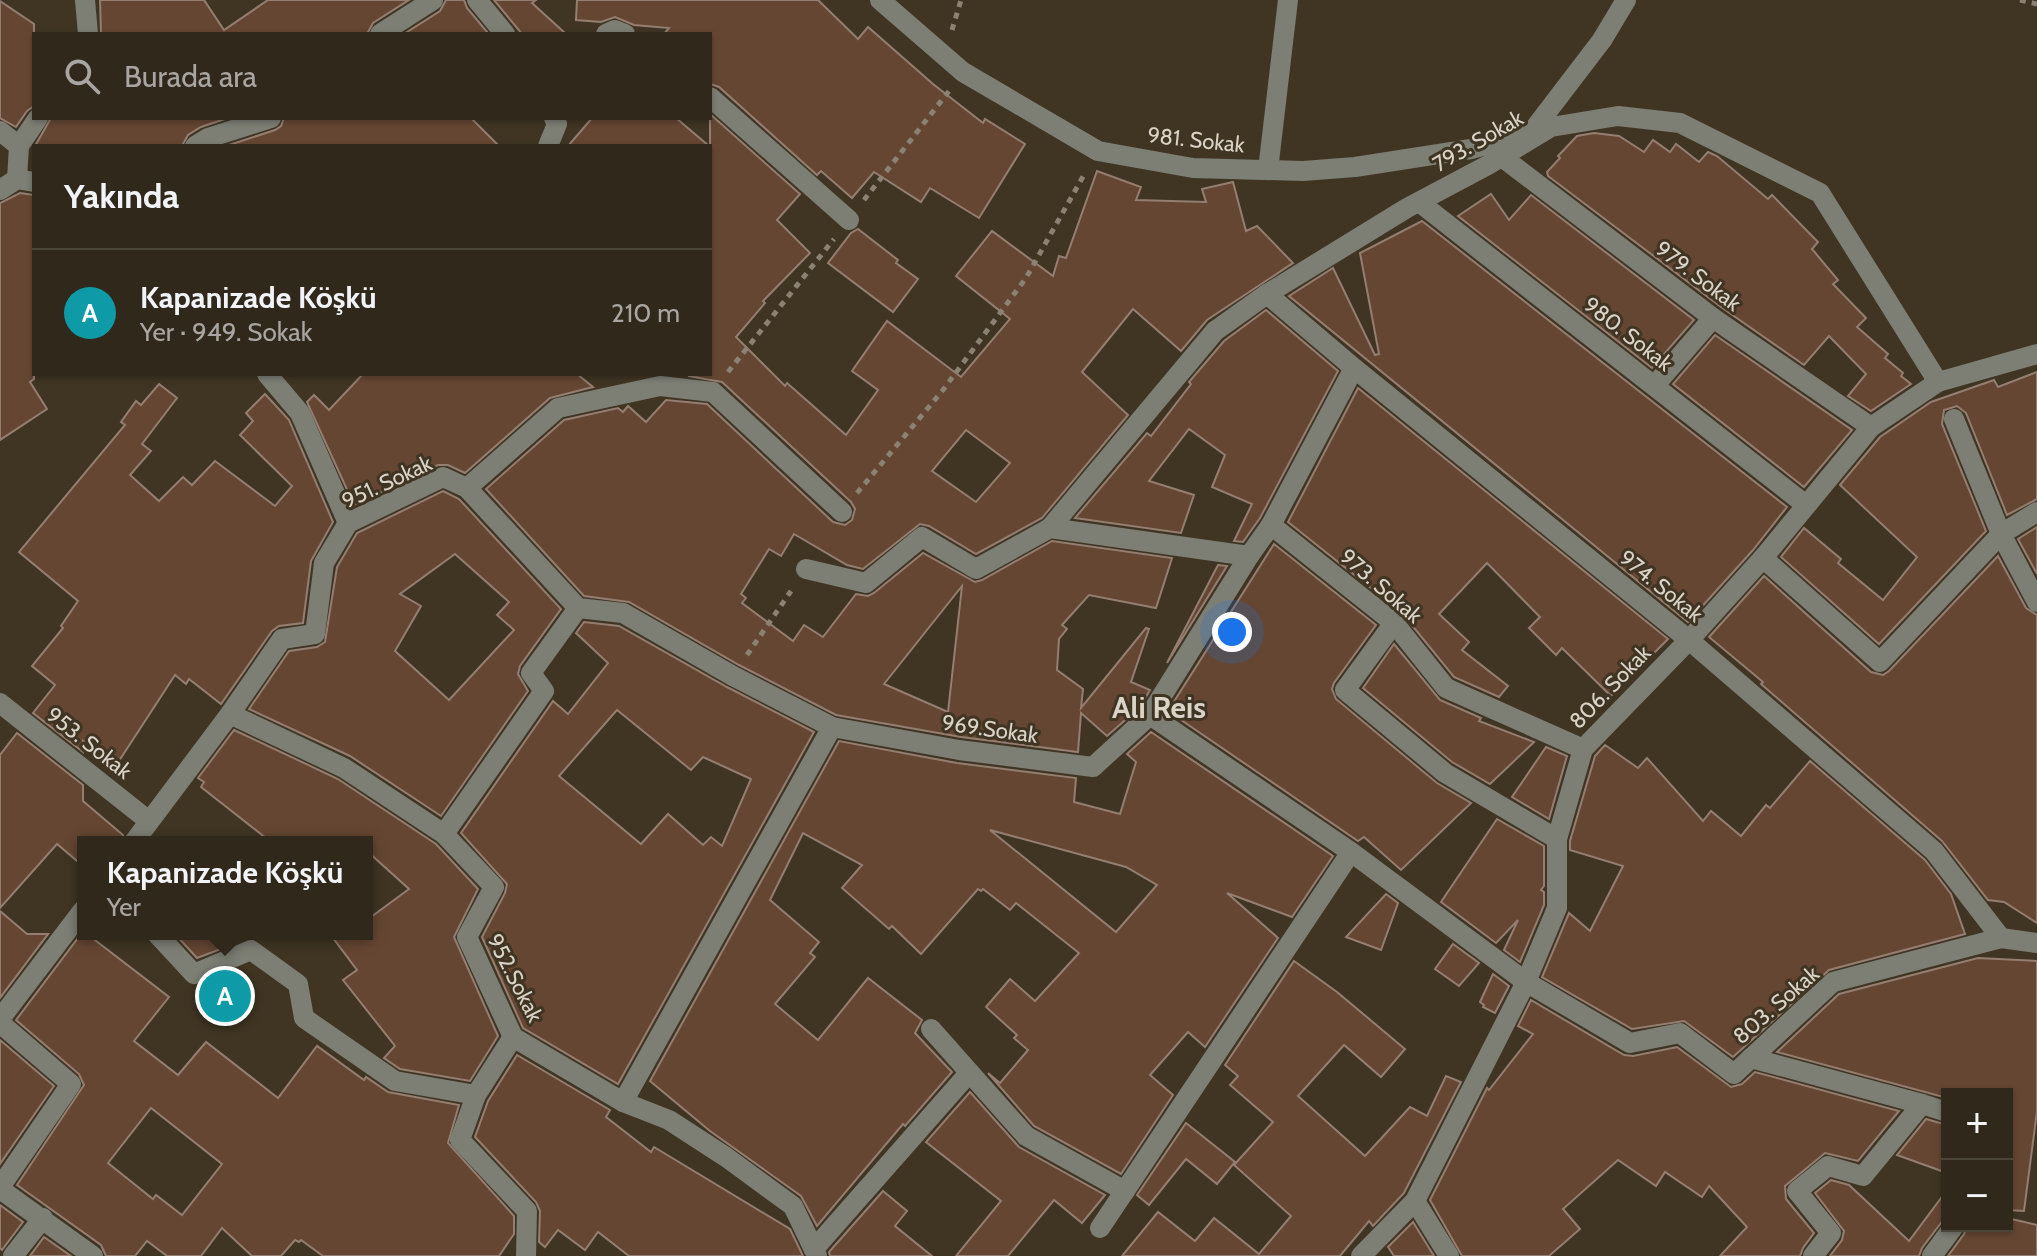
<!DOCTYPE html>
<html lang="tr">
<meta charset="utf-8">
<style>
:root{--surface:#30281a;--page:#3c3427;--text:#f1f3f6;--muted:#a8a6a2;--line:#4b4439;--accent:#c2a7f2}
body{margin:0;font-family:Cabin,sans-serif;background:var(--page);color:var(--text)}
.controls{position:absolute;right:24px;bottom:24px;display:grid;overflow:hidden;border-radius:0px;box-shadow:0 2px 6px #0004}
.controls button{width:72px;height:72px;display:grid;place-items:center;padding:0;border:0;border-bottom:2px solid var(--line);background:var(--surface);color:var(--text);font:40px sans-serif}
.you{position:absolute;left:1232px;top:632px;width:28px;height:28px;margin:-20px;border:6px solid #fff;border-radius:50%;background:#1a73e8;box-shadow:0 0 0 12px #1a73e833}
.badge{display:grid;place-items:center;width:52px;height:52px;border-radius:50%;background:var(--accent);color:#fff;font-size:26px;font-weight:700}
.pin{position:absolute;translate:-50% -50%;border:4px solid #fff;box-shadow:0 2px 8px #0006}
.popup{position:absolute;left:77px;top:836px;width:296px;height:104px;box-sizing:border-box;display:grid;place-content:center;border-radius:0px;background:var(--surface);filter:drop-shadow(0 2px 6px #0005);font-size:26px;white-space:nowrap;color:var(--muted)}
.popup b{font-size:30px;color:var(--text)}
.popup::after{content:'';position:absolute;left:50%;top:100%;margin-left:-16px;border:16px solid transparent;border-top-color:var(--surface)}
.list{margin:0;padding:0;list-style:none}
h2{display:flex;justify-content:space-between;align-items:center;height:104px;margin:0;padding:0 32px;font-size:34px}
h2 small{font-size:26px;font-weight:400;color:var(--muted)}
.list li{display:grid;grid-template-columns:52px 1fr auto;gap:24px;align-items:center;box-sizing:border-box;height:128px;padding:0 32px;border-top:2px solid var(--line)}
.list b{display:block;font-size:30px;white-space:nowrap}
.list p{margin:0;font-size:26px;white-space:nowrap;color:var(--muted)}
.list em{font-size:26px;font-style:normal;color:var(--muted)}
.icon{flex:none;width:44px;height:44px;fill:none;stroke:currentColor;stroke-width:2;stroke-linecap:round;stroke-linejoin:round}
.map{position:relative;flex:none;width:2037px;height:1256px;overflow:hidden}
.search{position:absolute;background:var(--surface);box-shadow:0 2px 6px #0004;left:32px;top:32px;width:680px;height:88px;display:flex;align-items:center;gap:20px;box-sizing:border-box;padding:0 28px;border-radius:0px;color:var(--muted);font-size:30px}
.panel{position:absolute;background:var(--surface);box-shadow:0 2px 6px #0004;left:32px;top:144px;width:680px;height:232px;border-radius:0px}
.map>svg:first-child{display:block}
.building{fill:#654632;stroke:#947e71;stroke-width:2;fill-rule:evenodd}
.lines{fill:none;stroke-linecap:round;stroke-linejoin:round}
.path{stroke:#8b8273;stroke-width:5;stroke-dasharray:6 6;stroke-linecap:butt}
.minor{stroke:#7d7e74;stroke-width:20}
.labels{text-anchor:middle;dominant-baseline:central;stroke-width:6;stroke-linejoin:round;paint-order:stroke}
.street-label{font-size:22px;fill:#dad3c8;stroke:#403523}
.district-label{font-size:30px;font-weight:bold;fill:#dad3c8;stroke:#403523}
</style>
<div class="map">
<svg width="2037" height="1256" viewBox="0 0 2037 1256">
<rect width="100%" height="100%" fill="#403523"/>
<!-- building -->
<g class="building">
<polygon points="100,0 204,0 224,30 268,0 409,0 373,23 367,34 101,34"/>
<polygon points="446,0 464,0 467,8 488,33 404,34 440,11"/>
<polygon points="494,0 536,0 532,3 566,34 522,34"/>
<polygon points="577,0 818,0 858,39 868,27 933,84 983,123 985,119 1025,144 979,218 930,188 921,202 874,172 852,198 821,171 817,175 719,87 710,84 710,34 664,34 669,28 634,25 615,17 601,22 576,20"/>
<polygon points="0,1 34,24 34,106 27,111 16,127 0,118"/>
<path d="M 710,114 L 800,194 L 777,220 L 810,253 L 763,301 L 765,303 L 736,337 L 785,386 L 787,383 L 846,435 L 878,390 L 852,371 L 887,321 L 961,377 L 1010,319 L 956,276 L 992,231 L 1053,276 L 1059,256 L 1066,258 L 1097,171 L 1141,187 L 1136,200 L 1206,202 L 1202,189 L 1233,182 L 1246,231 L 1257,226 L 1293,263 L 1207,320 L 1181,351 L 1133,309 L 1082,372 L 1128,415 L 1042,518 L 976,554 L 929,526 L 920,524 L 863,569 L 847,565 L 794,534 L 781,556 L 769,549 L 741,594 L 746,598 L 742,603 L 793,641 L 804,625 L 823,637 L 856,594 L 868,596 L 874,593 L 923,553 L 975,582 L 982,580 L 1052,541 L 1172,558 L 1156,608 L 1089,595 L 1062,625 L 1067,629 L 1059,639 L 1057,670 L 1083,689 L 1081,708 L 1146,628 L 1149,629 L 1131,682 L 1150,690 L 1140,707 L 1107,736 L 1081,713 L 1078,752 L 961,737 L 836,715 L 739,665 L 629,602 L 584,596 L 486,489 L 564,420 L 618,408 L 623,412 L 628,406 L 646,422 L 666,400 L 707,404 L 833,522 L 845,525 L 852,520 L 855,509 L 851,502 L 722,382 L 688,376 L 710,374 ZM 966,430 L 1010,463 L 976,502 L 932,471 ZM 962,586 L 948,712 L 884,684 Z"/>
<polygon points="51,118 228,118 201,127 188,135 182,146 35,146"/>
<polygon points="284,118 471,118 499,146 226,146 275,130 281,126"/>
<polygon points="592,118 676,118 709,146 568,146"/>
<polygon points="1594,133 1619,136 1644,152 1653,140 1670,152 1676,144 1699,162 1708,152 1717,156 1768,199 1772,195 1818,242 1812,249 1838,280 1833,284 1866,318 1857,327 1888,354 1885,358 1903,373 1901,376 1911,384 1871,411 1848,396 1866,374 1829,336 1804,365 1721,307 1548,176 1547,172 1560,158 1558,156 1577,136"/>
<polygon points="20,193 34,195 34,379 30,382 47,409 0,440 0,203"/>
<polygon points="1491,194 1509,220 1531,195 1694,320 1652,368 1458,216"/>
<polygon points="1422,221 1787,507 1753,550 1688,622 1289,296 1333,268 1375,355 1379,354 1360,253"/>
<polygon points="858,229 898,260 896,263 918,279 893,312 828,263 851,233"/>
<polygon points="1266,310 1338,371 1260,518 1243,542 1234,541 1252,504 1212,487 1225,455 1189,429 1149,481 1194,495 1181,533 1075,518 1147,433 1151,436 1191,384 1189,382 1224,341"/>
<polygon points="1715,335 1852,430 1804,487 1673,384"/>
<polygon points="2037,372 2037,499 2007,515 1966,413 1957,406 1944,410 1942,424 1986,531 1879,644 1781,557 1804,528 1841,559 1838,563 1883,600 1917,557 1840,485 1880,437 1931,402 1994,380 1998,387"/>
<polygon points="363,374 577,374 593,387 550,398 465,473 448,465 438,465 354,505 307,402 314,395 329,410"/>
<polygon points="159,384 177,398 142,444 151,451 130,475 159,501 183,477 192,485 215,461 275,506 292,486 240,435 253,421 246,413 265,394 289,420 333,522 311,561 303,623 279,626 272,631 221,704 189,679 186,684 175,675 117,764 83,741 83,752 33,713 55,685 32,666 63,628 61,626 78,601 19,552 125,425 121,422 136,401 141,405"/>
<polygon points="1358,388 1668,639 1611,696 1562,648 1556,655 1529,628 1540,617 1487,563 1439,614 1469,642 1462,650 1508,686 1499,697 1454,677 1402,613 1288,522"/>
<path d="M 443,491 L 459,499 L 561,609 L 520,666 L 518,674 L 528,691 L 441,816 L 350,756 L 249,709 L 289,651 L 317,647 L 325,642 L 337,567 L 357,533 ZM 455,554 L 509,602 L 497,615 L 514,630 L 449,700 L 395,651 L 421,606 L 400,594 Z"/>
<polygon points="2037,527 2037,574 2018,539"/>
<polygon points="1274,544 1376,625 1334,683 1332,689 1336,699 1437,783 1471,803 1401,870 1364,837 1358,841 1168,711"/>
<polygon points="1998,556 2026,608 2037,615 2037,923 2004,902 1988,900 1942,841 1761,684 1763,682 1709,637 1764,576 1871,672 1883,675 1889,671"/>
<polygon points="1218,565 1227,566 1167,663"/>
<path d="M 584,622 L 619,626 L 727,687 L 814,732 L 618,1084 L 523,1028 L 482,937 L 505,893 L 507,884 L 461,833 L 553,701 L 568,714 L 608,663 L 576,633 ZM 617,710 L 691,770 L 703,757 L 751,779 L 722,846 L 711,837 L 703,845 L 668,814 L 641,844 L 559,776 Z"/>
<polygon points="1394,644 1440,700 1481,718 1479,721 1534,742 1490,784 1452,762 1363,688"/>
<polygon points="234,730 338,779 436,844 478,889 454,937 498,1036 470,1081 400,1069 384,1058 395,1046 343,980 357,970 330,934 367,934 367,920 409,889 367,851 367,842 271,842 201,787 204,782 198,778"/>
<path d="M 1151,732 L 1333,856 L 1292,917 L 1227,893 L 1278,938 L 1205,1047 L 1188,1032 L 1150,1075 L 1173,1095 L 1121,1174 L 1034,1126 L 988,1073 L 1000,1083 L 1028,1050 L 1014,1038 L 1017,1035 L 986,1007 L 1010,979 L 1035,1001 L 1079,953 L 1016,903 L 1010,910 L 983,889 L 981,891 L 978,889 L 921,954 L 892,926 L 889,929 L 842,888 L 862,865 L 803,833 L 770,900 L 819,942 L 810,953 L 815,957 L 775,1004 L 818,1040 L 868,978 L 922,1020 L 915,1033 L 952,1072 L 905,1126 L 903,1124 L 817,1226 L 801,1196 L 710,1131 L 650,1081 L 839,741 L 957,763 L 1076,778 L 1074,802 L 1120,814 L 1136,762 L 1127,754 ZM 990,830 L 1126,867 L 1157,885 L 1116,932 Z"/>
<polygon points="17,733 83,785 83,801 123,835 121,842 83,842 83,866 57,844 0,908 0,755"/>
<polygon points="1605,745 1638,768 1647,758 1703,821 1711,811 1741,836 1766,805 1770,808 1810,761 1925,860 1951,894 1965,934 1829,970 1733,1057 1684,1021 1632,1029 1542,977 1569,913 1590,931 1623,866 1570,850 1570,841 1595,756"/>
<polygon points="1546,747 1567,756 1549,819 1512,797"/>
<polygon points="1497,819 1544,846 1544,886 1541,890 1544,892 1544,905 1520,962 1504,950 1518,920 1496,943 1441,902"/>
<polygon points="1386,894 1398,903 1381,950 1346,937"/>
<polygon points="0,911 27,934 48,934 0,998"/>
<path d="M 81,934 L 87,934 L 169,997 L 134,1041 L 178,1075 L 206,1042 L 278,1098 L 317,1046 L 364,1080 L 366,1077 L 388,1092 L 459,1105 L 448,1143 L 514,1216 L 514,1234 L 499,1256 L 323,1256 L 301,1240 L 299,1242 L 295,1240 L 281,1256 L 252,1256 L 222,1228 L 201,1256 L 167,1256 L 147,1241 L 135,1256 L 106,1256 L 101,1245 L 17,1185 L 84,1085 L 79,1074 L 16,1020 ZM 151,1108 L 222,1164 L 182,1215 L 156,1195 L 153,1199 L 108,1163 Z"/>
<polygon points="175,934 231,934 221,949 197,958"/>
<polygon points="1453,944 1479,963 1459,986 1435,969"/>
<polygon points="1978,958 2037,961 2037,1111 2024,1211 2007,1210 2007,1094 1947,1094 1947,1098 1777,1052 1839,994"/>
<polygon points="1294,961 1337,992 1405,1049 1381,1077 1344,1045 1298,1096 1365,1156 1410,1107 1427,1116 1446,1076 1461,1082 1404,1193 1373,1226 1369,1221 1340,1256 1122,1256 1158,1212 1195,1241 1214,1218 1259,1254 1291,1216 1234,1165 1273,1122 1230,1085 1238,1076 1225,1065"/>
<polygon points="1493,974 1509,986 1495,1013 1483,1007 1484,1005 1480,1002"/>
<polygon points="1531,1000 1624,1055 1633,1056 1677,1047 1731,1087 1742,1084 1755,1072 1899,1111 1858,1161 1825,1153 1785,1186 1786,1199 1814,1233 1803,1248 1800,1256 1720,1256 1747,1227 1709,1186 1702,1197 1665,1172 1656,1186 1618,1160 1563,1209 1580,1229 1549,1256 1462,1256 1430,1200 1487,1088 1489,1090 1533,1034 1518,1026"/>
<polygon points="0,1040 54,1086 0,1164"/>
<polygon points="517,1055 610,1110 606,1117 651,1152 654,1147 790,1229 803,1256 629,1256 598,1232 585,1250 558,1230 545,1247 539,1242 540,1211 536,1202 475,1137 488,1101"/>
<polygon points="970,1092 1019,1147 1105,1195 1082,1223 1054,1200 1008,1256 956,1256 1001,1201 926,1142"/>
<polygon points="1926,1119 1947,1125 1947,1173 1897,1155"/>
<polygon points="1186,1123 1235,1162 1217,1184 1186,1159 1149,1205 1137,1195"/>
<polygon points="1831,1180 1849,1185 1909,1241 1947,1190 1947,1215 1922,1248 1919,1256 1830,1256 1842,1240 1844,1231 1815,1193"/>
<polygon points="883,1191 907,1211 895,1226 932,1256 830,1256 829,1252"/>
<polygon points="0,1205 23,1222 2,1250 0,1248"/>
<polygon points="2007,1218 2037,1225 2037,1256 1948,1256 1964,1234 1967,1226 2007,1226"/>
<polygon points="1413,1222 1434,1256 1394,1256 1388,1247"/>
<polygon points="44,1237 71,1256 30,1256"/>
</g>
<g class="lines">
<!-- path -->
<g class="path">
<polyline points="2020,0 2037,4"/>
<polyline points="952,30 961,0"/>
<polyline points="864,200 949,91"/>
<polyline points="728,372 834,239"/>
<polyline points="857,493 943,390 1026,278 1085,173"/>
<polyline points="747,655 791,591"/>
</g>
<!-- minor -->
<g class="minor">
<polyline points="85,0 88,34"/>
<polyline points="477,0 505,34"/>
<polyline points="880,0 963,72 1098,151 1193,168 1303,171 1355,167 1471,149 1526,134"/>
<polyline points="380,34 433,0"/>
<polyline points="606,34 615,30 625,34"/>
<polyline points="710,97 849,220"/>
<polyline points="0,131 19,146 17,179"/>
<polyline points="1531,133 1602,40 1626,0"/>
<polyline points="19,146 38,118"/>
<polyline points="195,146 208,138 271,118"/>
<polyline points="548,146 557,124 554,118"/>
<polyline points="1502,157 1713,318 1871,427"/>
<polyline points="1268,170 1288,0"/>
<polyline points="0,190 17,179 34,182"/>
<polyline points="1419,202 1806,505"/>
<polyline points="1267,294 1354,368 1689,640 1934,851 2001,938"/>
<polyline points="267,374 300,413 348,523"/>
<polyline points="1655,385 1713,318"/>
<polyline points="1954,419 2001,534 2037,602"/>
<polyline points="467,488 558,408 660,386 713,392 842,512"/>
<polyline points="1271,525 1394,623 1446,688 1583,749"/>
<polyline points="1050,528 1215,331 1267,294 1407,208 1488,165 1551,127 1618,116 1680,123 1820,193 1938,382"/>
<polyline points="1763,558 1880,662 2001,534 2037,512"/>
<polyline points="806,569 866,583 922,537 976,569 1050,528 1249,556"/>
<polyline points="1394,623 1345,690 1445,773 1557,839"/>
<polyline points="0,703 149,821"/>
<polyline points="230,714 344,768 444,834 494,887 467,937 513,1037 623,1102 669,1120 726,1157 793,1206 817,1256"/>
<polyline points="1150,715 1351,852 1526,982 1630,1043 1680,1033 1734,1074 1833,982 2001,938 2037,943"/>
<polyline points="444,834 544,691 531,673 578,608"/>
<polyline points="134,842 230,714 282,639 315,634 324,563 348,523 443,477 467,488 578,608 623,613 733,676 832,727 959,750 1093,767 1150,715 1249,556 1271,525 1354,368"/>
<polyline points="157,934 194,974 251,950 298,984 304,1018 395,1081 476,1095"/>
<polyline points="0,1019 83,910"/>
<polyline points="0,1023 71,1084 0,1187"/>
<polyline points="931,1029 1026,1136 1125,1191"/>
<polyline points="513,1037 476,1095 460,1140 527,1211 526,1256"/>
<polyline points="1751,1058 1922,1104 1863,1176 1828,1166 1797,1191 1831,1233 1813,1256"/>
<polyline points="623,1102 832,727"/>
<polyline points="1922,1104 1947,1112"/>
<polyline points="0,1189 93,1256"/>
<polyline points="1415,1201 1449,1256"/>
<polyline points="1100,1228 1351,852"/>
<polyline points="814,1249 969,1073"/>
<polyline points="13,1256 43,1218"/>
<polyline points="1361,1256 1415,1201 1526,982 1557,908 1557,839 1583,749 1689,640 1763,558 1871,427 1938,382 2037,354"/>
<polyline points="1932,1256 1954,1226"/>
</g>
</g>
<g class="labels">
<!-- street labels -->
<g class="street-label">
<text transform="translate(1196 140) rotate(6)">981. Sokak</text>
<text transform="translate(1478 141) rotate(-30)">793. Sokak</text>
<text transform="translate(1698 276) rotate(37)">979. Sokak</text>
<text transform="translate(1628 334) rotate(38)">980. Sokak</text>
<text transform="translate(387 482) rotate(-25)">951. Sokak</text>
<text transform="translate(1381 586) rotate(41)">973. Sokak</text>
<text transform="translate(1661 586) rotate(39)">974. Sokak</text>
<text transform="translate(1610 687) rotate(-46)">806. Sokak</text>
<text transform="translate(990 729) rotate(8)">969.Sokak</text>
<text transform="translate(89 743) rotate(38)">953. Sokak</text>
<text transform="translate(515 978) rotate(63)">952.Sokak</text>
<text transform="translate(1776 1005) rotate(-41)">803. Sokak</text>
</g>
<!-- district labels -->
<g class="district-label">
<text x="1159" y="707">Ali Reis</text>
</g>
</g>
</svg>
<div class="controls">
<button>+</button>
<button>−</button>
</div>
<div class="you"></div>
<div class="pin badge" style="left:225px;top:996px;background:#0f9aa8">A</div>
<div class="popup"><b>Kapanizade Köşkü</b>Yer</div>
<div class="search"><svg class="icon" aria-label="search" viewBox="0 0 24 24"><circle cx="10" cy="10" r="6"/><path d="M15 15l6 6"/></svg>Burada ara</div>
<section class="panel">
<h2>Yakında<small></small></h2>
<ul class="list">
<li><span class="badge" style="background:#0f9aa8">A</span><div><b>Kapanizade Köşkü</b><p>Yer · 949. Sokak</p></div><em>210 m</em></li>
</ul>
</section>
</div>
